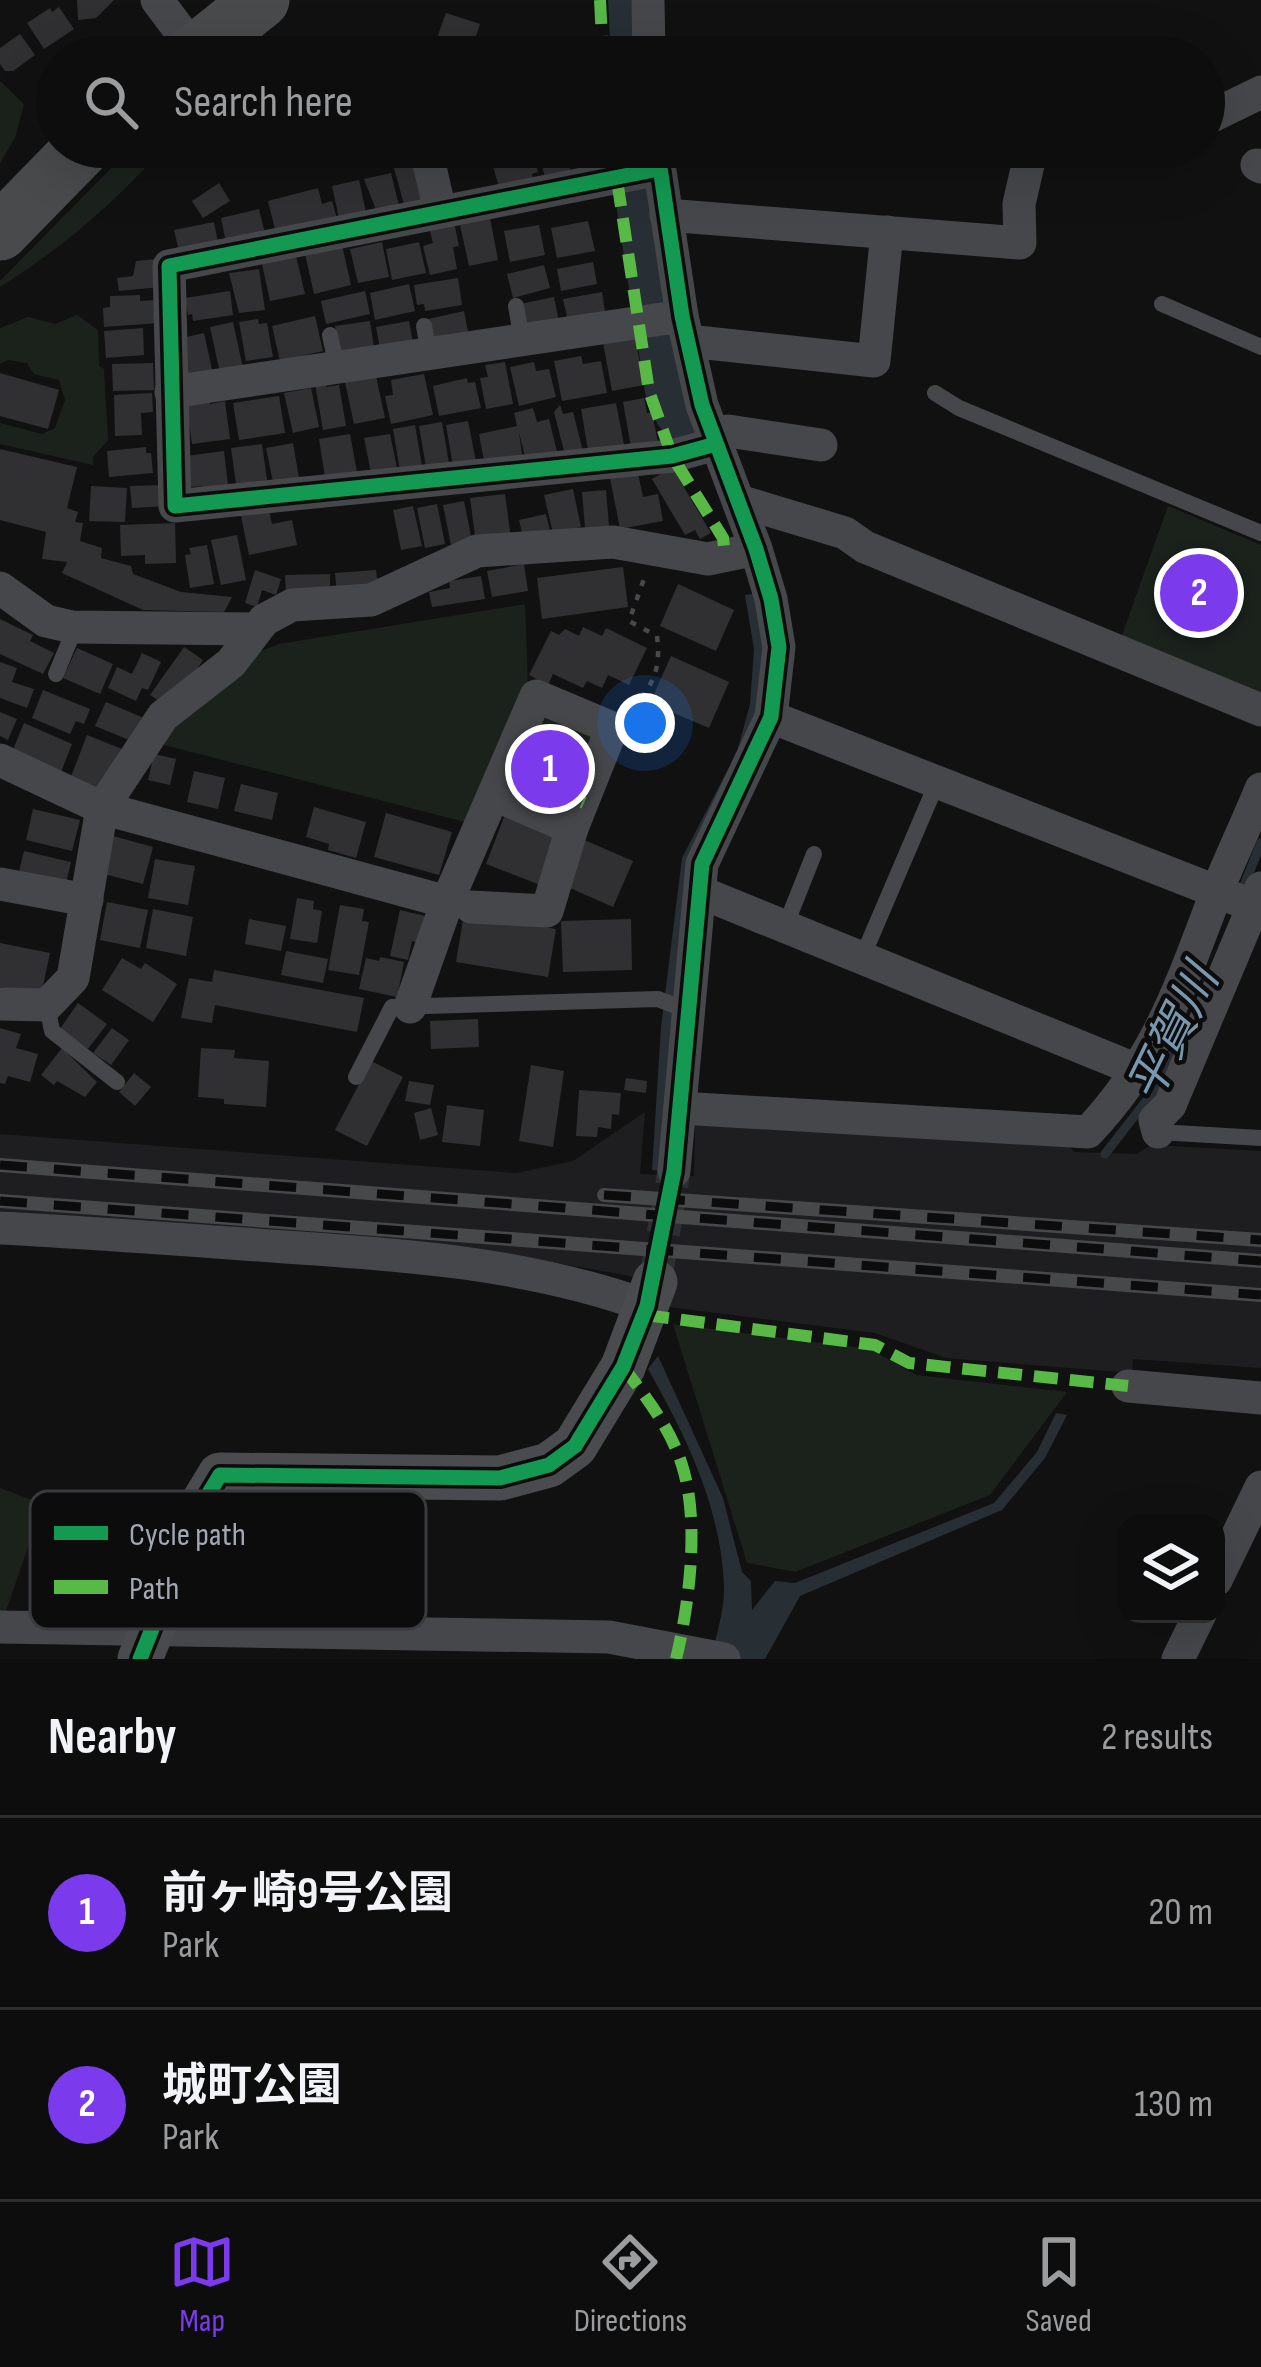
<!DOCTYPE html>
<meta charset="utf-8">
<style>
:root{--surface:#0d0d0e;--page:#1b1b1c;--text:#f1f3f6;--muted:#9a9c9e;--line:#2d2d2e;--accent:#7c3aed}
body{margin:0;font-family:"Sofia Sans Condensed","Noto Sans JP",sans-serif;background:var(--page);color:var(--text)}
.controls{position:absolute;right:36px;bottom:36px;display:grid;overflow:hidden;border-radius:24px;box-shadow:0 12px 48px #0002}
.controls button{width:108px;height:108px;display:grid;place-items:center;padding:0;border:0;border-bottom:3px solid var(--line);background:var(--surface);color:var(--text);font:60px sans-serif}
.you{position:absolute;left:645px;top:723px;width:42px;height:42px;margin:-30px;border:9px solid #fff;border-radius:50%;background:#1a73e8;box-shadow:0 0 0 18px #1a73e833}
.badge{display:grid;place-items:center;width:78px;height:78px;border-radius:50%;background:var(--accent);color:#fff;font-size:39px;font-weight:700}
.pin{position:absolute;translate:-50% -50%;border:6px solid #fff;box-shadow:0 3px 12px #0006}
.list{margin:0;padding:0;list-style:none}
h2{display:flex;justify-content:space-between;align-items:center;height:156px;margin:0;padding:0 48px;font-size:51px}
h2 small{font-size:39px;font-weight:400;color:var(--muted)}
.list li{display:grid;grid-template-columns:78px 1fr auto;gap:36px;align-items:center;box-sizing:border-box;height:192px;padding:0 48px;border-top:3px solid var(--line)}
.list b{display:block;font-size:45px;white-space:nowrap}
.list p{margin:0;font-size:39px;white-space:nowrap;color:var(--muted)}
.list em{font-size:39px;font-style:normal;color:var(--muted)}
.icon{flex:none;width:66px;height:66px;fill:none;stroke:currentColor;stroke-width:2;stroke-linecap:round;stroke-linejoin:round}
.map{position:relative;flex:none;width:1261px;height:1659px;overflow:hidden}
.search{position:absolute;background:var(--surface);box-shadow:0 12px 48px #0002;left:36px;right:36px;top:36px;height:132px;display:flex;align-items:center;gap:30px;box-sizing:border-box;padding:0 42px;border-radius:66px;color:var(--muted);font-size:45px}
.sheet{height:540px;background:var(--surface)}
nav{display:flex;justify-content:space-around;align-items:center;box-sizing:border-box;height:168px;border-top:3px solid var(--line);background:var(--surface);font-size:33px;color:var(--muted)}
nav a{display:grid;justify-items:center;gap:6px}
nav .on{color:var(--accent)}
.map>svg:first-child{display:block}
.built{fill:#1e1e20}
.green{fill:#1b221c}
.water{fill:#272f35}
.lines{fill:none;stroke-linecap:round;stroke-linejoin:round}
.stream{stroke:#272f35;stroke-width:9}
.river{stroke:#272f35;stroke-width:51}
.building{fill:#303032}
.street-tunnel{stroke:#2e2f32;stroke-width:33;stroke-dasharray:33 16;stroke-linecap:butt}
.path{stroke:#47494c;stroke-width:4.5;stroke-dasharray:6 9;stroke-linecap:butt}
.lane{stroke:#46474a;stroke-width:16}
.street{stroke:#46474a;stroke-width:33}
.secondary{stroke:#4a4b4e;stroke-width:45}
.highway{stroke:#484a4c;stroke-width:57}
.rail-casing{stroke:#46484a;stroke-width:14}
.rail{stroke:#0c0c0d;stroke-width:9;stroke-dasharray:27;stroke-linecap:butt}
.quiet{stroke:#58b947;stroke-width:12;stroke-dasharray:24 12;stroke-linecap:butt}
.cycleway-casing{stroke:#0c0c0d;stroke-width:22}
.cycleway{stroke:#139951;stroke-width:15}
.labels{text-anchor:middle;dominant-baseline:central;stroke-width:9;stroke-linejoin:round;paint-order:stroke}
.water-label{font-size:48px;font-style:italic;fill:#7898af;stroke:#0c0c0d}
.key{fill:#0c0c0d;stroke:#393b3f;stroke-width:3}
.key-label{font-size:33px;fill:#a2a8b3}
</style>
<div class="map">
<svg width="1261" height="1659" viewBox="0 0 1261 1659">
<rect width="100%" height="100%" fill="#111112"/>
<!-- built -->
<polygon class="built" points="645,1112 640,1174 694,1176 695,1125 1063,1138 1074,1152 1136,1154 1152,1145 1261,1151 1261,1368 1133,1359 1132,1373 946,1358 875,1333 661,1306 641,1278 518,1256 320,1235 0,1211 0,1134 516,1173 573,1161"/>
<!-- green -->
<g class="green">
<polygon points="0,81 24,104 15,138 0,163"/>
<path d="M 132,147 L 164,147 C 115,203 63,247 0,287 L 0,281 Z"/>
<polygon points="77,315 98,330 99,366 104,369 108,440 93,457 93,465 0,444 0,423 42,434 55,428 65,400 59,380 34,374 27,363 8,360 0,364 0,328 28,317 55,324"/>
<polygon points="1168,506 1261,545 1261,702 1120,641"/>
<polygon points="525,604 528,686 469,823 156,743 253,654 279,644"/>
<polygon points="540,712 598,732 562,812 513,792"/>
<polygon points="673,1324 870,1349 916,1375 1067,1392 990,1495 795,1572 747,1563"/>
<polygon points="0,1488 43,1504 0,1628"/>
</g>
<!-- water -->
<g class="water">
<polygon points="608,0 632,0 637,57 611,57"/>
<polygon points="648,195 666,310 642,314 626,197"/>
<polygon points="674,343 697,434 672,444 654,395 649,348"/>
<polygon points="759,593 765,638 763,704 713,819 662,1171 652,1170 661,1027 682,858 737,752 750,704 754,649 745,595"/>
<path d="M 658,1356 L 723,1498 L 742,1572 L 751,1581 L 752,1610 L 775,1581 L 795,1583 L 994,1503 L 1037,1452 L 1056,1413 L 1067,1415 L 1045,1458 L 1002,1510 L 800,1596 L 765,1659 L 711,1659 C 716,1636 725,1609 724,1586 C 721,1507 686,1436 648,1369 Z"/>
</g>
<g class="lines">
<!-- stream -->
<g class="stream">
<polyline points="1241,893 1261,843"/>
<polyline points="1105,1154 1157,1087 1186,1025"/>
</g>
<!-- river -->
<polyline class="river" points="633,147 670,387 680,412"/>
</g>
<!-- building -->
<g class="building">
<polygon points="77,0 114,0 96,18 78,20"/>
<polygon points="59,7 74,29 44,49 27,23 50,8 52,12"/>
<polygon points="446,13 480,24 469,57 440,57 442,52 433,49"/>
<polygon points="20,34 35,55 13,71 5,71 0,64 0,48"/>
<polygon points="376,37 398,57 358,57"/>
<polygon points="494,38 531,51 529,57 487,57"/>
<polygon points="542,147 565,147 572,176 546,182 539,153 543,152"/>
<polygon points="525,150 526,157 534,155 538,172 532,174 534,182 500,191 491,159"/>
<polygon points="413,163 433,205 406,212 394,168"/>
<polygon points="391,173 400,210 378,215 364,179"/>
<polygon points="359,180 367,217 340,223 332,186"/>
<polygon points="219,183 230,201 203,218 192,201"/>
<polygon points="318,188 322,204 332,201 338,222 277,237 268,201"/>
<polygon points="259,209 266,238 227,247 221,218"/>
<polygon points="490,218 498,260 469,266 460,225"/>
<polygon points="588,221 595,251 557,258 551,228"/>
<polygon points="214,222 219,248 180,255 174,230"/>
<polygon points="454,222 459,246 453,247 457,269 430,275 423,246 433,243 429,227"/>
<polygon points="539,225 545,255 510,262 504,231"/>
<polygon points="382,242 389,277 358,283 350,249"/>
<polygon points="419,242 426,273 392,280 386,249"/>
<polygon points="342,245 351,285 314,294 305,254"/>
<polygon points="296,256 305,294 270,301 262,264"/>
<polygon points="157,259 160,287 119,291 117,278 133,276 136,261"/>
<polygon points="593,262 597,284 561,291 557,269"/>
<polygon points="544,265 550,288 513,298 507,274"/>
<polygon points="259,269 265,310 239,313 229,273"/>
<polygon points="458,278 462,305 425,311 424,304 417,305 414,285"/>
<polygon points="409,284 415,311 375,320 370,293"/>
<polygon points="230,291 233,315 193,321 192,314 188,315 185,298"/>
<polygon points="365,291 370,314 326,324 321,301"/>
<polygon points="602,292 606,318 569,325 563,299"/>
<polygon points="140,295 140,301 158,300 159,323 104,327 103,308 110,307 110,296"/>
<polygon points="554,297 559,322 525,330 520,304"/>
<polygon points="464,311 469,336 433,344 428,319"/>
<polygon points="315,316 323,351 280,361 272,326"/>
<polygon points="258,319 259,324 267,323 273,357 246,361 239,322"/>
<polygon points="370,321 375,355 340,359 335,326"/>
<polygon points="409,321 414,348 381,354 376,327"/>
<polygon points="233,322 243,368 220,373 210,327"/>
<polygon points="143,328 144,355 106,358 104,331"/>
<polygon points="204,333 213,374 183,380 174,340"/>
<polygon points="635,337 644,385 612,391 603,343"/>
<polygon points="581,356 583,364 601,361 607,393 562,401 554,361"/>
<polygon points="505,362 513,404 486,409 480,378 488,377 485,365"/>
<polygon points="534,362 536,371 549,369 556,397 519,406 510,367"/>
<polygon points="153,363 154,390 113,391 112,364"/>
<polygon points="0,373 59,390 48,429 0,416"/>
<polygon points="424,374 433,415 391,424 385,396 393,395 391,380"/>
<polygon points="376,376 385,418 354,424 345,382"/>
<polygon points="467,378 468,383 475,382 481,408 439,416 433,386"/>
<polygon points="326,382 326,387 339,385 346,426 323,430 315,384"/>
<polygon points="311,388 319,427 293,433 284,393"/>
<polygon points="152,393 153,412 141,413 142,435 115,436 114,395"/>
<polygon points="279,396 285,433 239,440 233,403"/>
<polygon points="209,398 210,404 225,401 230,439 192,444 186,402"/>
<polygon points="644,398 647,413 652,412 659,448 632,453 623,402"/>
<polygon points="616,403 625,450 589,456 581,409"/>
<polygon points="560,405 563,414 573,412 584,455 566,459 554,412"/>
<polygon points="533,408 537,422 549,419 558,456 527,464 519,432 523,462 484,461 479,434 517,426 514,413"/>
<polygon points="468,421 477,467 453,466 446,425"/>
<polygon points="442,422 450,469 426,467 419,426"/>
<polygon points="415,425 423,472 400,471 393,429"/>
<polygon points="350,434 357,472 325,477 319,439"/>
<polygon points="390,434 397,468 371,473 364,438"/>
<polygon points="293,443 299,478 273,482 266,448"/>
<polygon points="262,444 268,487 237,491 231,448"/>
<polygon points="146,447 146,453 151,453 153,473 109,477 107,451"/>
<polygon points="0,449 77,467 67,508 78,512 75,522 83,523 80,541 102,548 101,558 131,566 133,574 181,592 232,597 224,612 143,610 62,573 67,562 42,559 46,532 0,520"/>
<polygon points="224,451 229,493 204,497 202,486 190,487 186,456"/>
<polygon points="672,467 711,533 700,539 695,530 685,535 652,479"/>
<polygon points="638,473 643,497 658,494 663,521 620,529 610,478"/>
<polygon points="167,485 168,506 132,508 130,486"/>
<polygon points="91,486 127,488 125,522 89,521"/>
<polygon points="573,489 581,527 553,533 544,495"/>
<polygon points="606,490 609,526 585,528 582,492"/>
<polygon points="505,494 511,539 476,543 470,498"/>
<polygon points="464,501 472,541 451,545 443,505"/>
<polygon points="437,504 445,544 425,548 417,508"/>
<polygon points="413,506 422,546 401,550 393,510"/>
<polygon points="269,510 272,524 292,520 297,545 249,555 241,516"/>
<polygon points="546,514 551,535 524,541 519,520"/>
<polygon points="175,523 176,563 145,564 145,555 121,556 120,525"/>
<polygon points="237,535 246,580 221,585 211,540"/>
<polygon points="207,545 214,584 190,588 185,555 191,554 189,548"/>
<polygon points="524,564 528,591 492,597 487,571"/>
<polygon points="623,567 628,607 542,619 537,578"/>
<polygon points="255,570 281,579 276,595 262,590 257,607 245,603"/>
<polygon points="376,570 379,592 337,596 335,573"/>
<polygon points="330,574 330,594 286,595 285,575"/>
<polygon points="481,576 485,599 432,607 429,592 450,588 449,581"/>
<polygon points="678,584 734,610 716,651 660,626"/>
<polygon points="0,619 33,635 30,641 54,653 43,674 0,654"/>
<polygon points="583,627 602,636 606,628 647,648 629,685 608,675 602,688 587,681 583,688 553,674 548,685 529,675 551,631 559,635 565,629 579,636"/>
<polygon points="184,647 203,660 170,708 150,695"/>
<polygon points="77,648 113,664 100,694 63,678"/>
<polygon points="142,653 161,662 148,690 142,688 136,701 108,688 117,667 132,674"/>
<polygon points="671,656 729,682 709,728 650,703"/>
<polygon points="0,662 17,668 12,682 34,689 27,708 0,698"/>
<polygon points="43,690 90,709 84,724 76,721 70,734 32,718"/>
<polygon points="106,702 144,718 134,742 95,726"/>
<polygon points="0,712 17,719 8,740 0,736"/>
<polygon points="24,723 72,744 61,772 12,752"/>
<polygon points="87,735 122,749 104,795 69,782"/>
<polygon points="154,754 176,759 170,785 148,780"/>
<polygon points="194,771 225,778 218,809 187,802"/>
<polygon points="241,784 278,793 272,820 234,811"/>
<polygon points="314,807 366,822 356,858 328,850 329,844 306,837"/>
<polygon points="33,809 80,820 72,851 26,840"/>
<polygon points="386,813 452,832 439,875 374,857"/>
<polygon points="504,817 566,841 548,888 486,864"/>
<polygon points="113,836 153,847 143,884 104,874"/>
<polygon points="582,839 633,861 613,907 563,885"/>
<polygon points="24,851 71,862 64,891 17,880"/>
<polygon points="155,859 195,866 188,905 148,898"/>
<polygon points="297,898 314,901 313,909 322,911 317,943 290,939"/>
<polygon points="107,902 148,910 140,948 100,940"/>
<polygon points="340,905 364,909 362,921 369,922 359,975 328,970"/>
<polygon points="153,909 193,917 186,956 146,948"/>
<polygon points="400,910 425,916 419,943 412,941 408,960 390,956"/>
<polygon points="464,914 556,929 548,977 456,962"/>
<polygon points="249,919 286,926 281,951 245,944"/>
<polygon points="631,919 632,970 563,972 561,921"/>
<polygon points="0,943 50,953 41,995 0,987"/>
<polygon points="286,951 328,959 323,983 281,975"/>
<polygon points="380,957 404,962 397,997 359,989 366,958 379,961"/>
<polygon points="122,958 141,969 145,963 177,984 153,1022 102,990"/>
<polygon points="214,970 364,998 357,1032 215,1005 212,1023 181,1018 189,978 212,982"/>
<polygon points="78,1003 107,1024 88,1049 60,1029"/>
<polygon points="478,1019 479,1047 431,1049 430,1021"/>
<polygon points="0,1028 21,1034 16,1048 38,1054 30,1082 8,1076 5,1084 0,1083"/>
<polygon points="112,1028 129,1040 111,1065 93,1053"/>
<polygon points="62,1048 97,1082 85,1097 57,1081 54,1085 41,1075"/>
<polygon points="201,1048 235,1050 234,1058 269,1061 266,1107 224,1104 224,1099 198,1097"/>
<polygon points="371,1061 403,1077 367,1146 335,1130"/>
<polygon points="531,1065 564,1071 553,1147 519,1141"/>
<polygon points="134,1073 151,1087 135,1106 119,1092"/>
<polygon points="626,1078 647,1081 646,1093 624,1090"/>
<polygon points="409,1081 434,1085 430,1105 405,1101"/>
<polygon points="579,1090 621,1093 619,1115 612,1114 611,1129 598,1127 597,1137 576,1136"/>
<polygon points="447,1105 484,1110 480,1146 442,1142"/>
<polygon points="431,1108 438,1135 420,1140 414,1113"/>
</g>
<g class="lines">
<!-- street-tunnel -->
<polyline class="street-tunnel" points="655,1282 674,1171"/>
<!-- path -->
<path class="path" d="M 631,709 C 654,685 661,669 657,636 L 629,621 L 645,576"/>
<!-- lane -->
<g class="lane">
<polyline points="1162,304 1261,347"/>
<polyline points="516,306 522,340"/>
<polyline points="424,326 429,354"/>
<polyline points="330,335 337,368"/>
<polyline points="935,393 959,408 1261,533"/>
<polyline points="56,674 75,628"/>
<polyline points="785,927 814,854"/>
<polyline points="862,958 936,785"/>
<polyline points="47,1005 52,1031 117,1082"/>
<polyline points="356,1077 392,1007 658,999 686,1010"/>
<polyline points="1158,1132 1261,1138"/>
</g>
<!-- street -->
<g class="street">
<polyline points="157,0 196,52"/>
<polyline points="648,0 649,57"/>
<polyline points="1204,120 1261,92"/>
<polyline points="429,147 429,163 440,211"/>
<polyline points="657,151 682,316 702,405 756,549 771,599 779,647 771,717 702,864 674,1171"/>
<polyline points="1257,165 1261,167"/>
<polyline points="659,169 169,266 175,506 672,456 716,444"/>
<polyline points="666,215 1020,243 1019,204 1032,147"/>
<polyline points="688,341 874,361 887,232"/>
<polyline points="171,392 682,316"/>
<polyline points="712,433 728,431 821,445"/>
<polyline points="739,501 845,533 865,547 1261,710"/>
<polyline points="0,588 46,621 72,627 254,629"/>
<polyline points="771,717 1261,909"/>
<polyline points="0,760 102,808 447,902"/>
<polyline points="0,884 87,900"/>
<polyline points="700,892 1137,1070"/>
<polyline points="471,907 547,911 572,828"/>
<polyline points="0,1004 47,1005 73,978 102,808 163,716 231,663 264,620 292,605 371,600 477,551 613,542 708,559 756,549"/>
<polyline points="410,1007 447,902 536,696 612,728 572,828 495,795"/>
<path d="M 680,1108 L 1088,1132 C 1159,1057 1181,984 1217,891 C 1231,857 1247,823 1261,789"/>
<polyline points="1158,1132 1155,1120 1170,1105 1261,888"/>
<path d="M 0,1228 C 95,1233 190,1240 285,1247 C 409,1255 531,1264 647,1306"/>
<polyline points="1128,1386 1261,1398"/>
<polyline points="1216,1580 1261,1487"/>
<polyline points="0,1627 609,1637 724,1659"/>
<polyline points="1178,1659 1200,1614"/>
</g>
<!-- secondary -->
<polyline class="secondary" points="140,1659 200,1508 220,1475 500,1478 549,1465 575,1446 623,1367 655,1282"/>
<!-- highway -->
<g class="highway">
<polyline points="190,57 261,0"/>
<polyline points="0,232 83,147"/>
</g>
<!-- rail casing -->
<g class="rail-casing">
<g id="rail">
<polyline points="0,1165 1261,1261"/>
<polyline points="604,1195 1261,1240"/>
<polyline points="0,1201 1261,1295"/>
</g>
</g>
<!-- rail -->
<use href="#rail" class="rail"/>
<!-- quiet -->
<g class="quiet">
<polyline points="600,0 603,57"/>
<polyline points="612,147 649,391 672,456 723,538 725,557"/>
<polyline points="580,775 571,797 584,803"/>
<polyline points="645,1315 875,1345 909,1363 1128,1386"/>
<path d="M 623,1367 C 647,1398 674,1433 684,1472 C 699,1526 689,1606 676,1659"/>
</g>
<!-- cycleway casing -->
<g class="cycleway-casing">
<g id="cycleway">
<polyline points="659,169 169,266 175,506 672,456 716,444"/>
<polyline points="140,1659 200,1508 220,1475 500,1478 549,1465 575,1446 623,1367 647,1306 674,1171 702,864 771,717 779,647 771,599 756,549 702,405 682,316 657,147"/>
</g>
</g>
<!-- cycleway -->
<use href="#cycleway" class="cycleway"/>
</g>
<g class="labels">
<!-- water labels -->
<g class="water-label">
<text transform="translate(1174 1034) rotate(-64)">平賀川</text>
</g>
</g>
<!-- legend -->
<rect x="30" y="1491" width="396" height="138" rx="18" class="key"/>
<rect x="54" y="1526" width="54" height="14" fill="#139951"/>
<rect x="54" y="1580" width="54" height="14" fill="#58b947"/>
<g class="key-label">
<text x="129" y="1545">Cycle path</text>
<text x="129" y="1599">Path</text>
</g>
</svg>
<div class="controls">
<button><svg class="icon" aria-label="layers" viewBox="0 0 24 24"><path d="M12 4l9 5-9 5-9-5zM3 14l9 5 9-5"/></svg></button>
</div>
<div class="you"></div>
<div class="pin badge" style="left:550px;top:769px">1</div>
<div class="pin badge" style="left:1199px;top:593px">2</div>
<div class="search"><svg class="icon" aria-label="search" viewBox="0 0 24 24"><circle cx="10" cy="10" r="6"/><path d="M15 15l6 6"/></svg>Search here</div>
</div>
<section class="sheet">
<h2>Nearby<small>2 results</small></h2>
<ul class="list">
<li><span class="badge">1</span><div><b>前ヶ崎9号公園</b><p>Park</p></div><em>20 m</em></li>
<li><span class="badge">2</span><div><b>城町公園</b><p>Park</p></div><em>130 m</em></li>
</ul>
</section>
<nav>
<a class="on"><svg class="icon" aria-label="map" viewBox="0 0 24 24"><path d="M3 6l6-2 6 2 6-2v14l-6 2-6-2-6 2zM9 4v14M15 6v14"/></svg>Map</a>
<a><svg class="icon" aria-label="directions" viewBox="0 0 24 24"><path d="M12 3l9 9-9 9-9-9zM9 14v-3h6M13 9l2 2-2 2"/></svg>Directions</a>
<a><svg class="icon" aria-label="saved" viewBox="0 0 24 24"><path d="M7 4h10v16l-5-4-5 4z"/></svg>Saved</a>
</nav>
